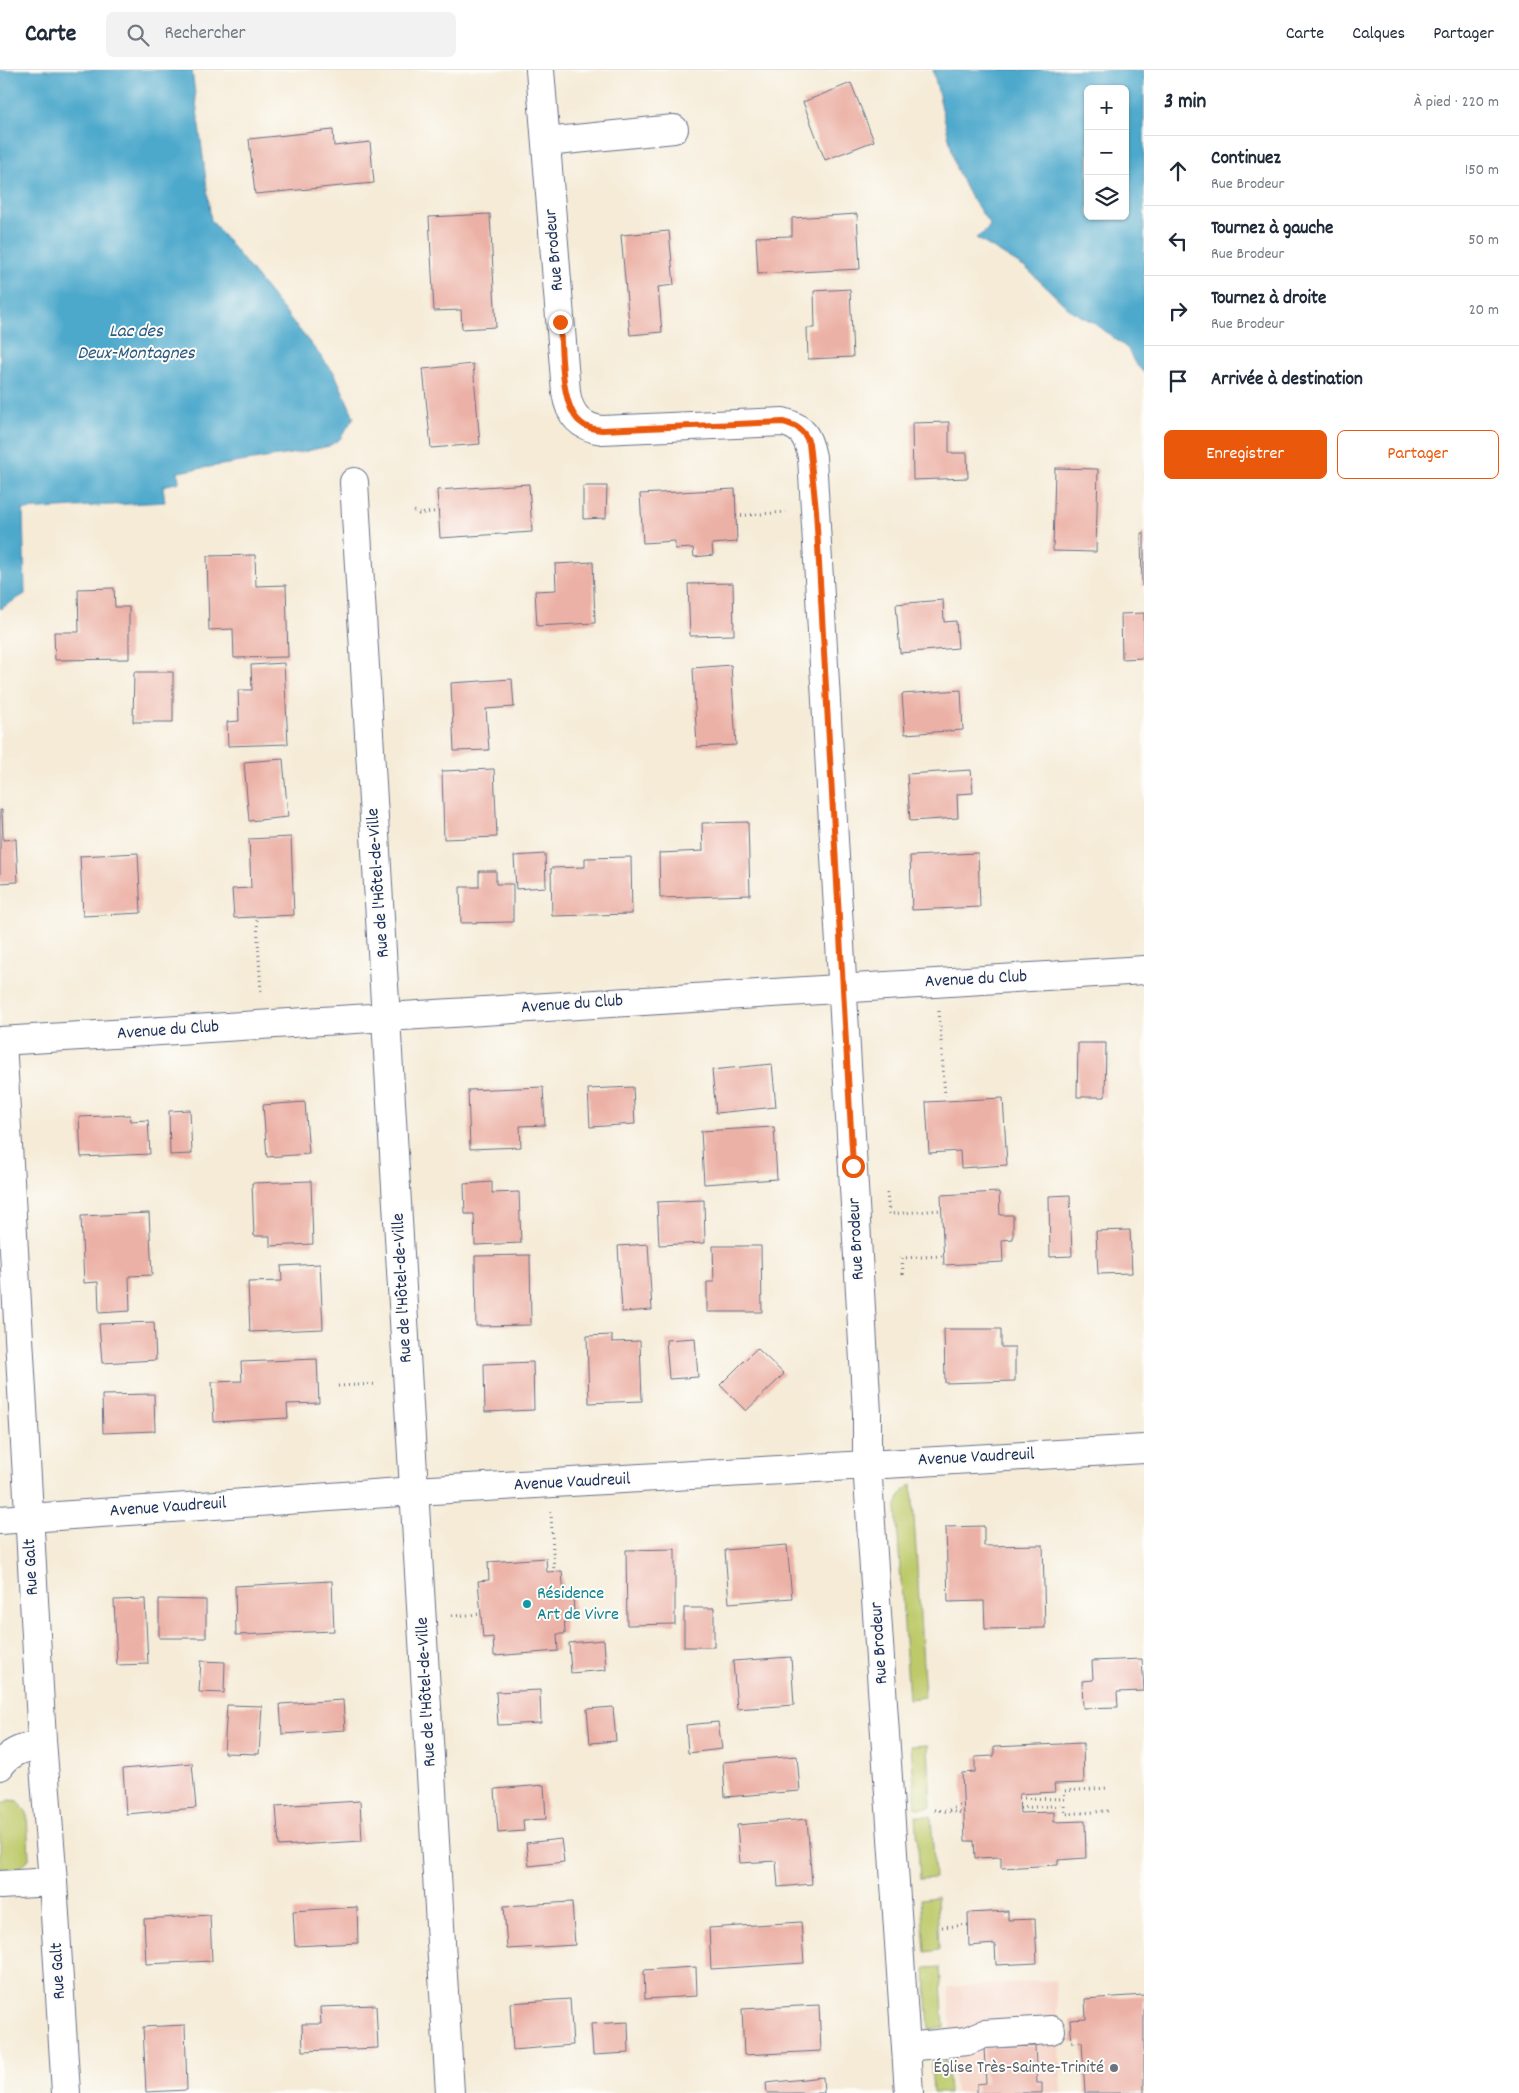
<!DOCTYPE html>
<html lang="fr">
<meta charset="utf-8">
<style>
:root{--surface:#fff;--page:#f2f2f3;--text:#1f2937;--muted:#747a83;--line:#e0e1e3;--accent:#ea580c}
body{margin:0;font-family:Dekko,sans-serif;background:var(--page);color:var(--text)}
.controls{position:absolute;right:15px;top:15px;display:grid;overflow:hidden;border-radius:8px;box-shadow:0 1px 4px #0004}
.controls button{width:45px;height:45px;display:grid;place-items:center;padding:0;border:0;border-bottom:1px solid var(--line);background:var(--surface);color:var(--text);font:25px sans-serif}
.stop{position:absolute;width:15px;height:15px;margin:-11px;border:4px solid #ea580c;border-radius:50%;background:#fff}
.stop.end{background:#ea580c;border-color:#fff;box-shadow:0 1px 5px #0008}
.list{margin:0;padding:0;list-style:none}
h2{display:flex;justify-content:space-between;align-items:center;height:65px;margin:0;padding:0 20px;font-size:21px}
h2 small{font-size:16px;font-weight:400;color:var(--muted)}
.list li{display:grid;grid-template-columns:32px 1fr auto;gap:15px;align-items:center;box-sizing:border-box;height:70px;padding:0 20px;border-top:1px solid var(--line)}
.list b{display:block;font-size:19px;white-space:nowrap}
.list p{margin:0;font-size:16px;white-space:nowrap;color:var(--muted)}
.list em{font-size:16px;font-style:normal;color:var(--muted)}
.actions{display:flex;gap:10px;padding:15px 20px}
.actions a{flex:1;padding:11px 0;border:1px solid var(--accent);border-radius:8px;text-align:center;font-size:18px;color:var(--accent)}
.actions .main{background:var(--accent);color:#fff}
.icon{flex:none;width:28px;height:28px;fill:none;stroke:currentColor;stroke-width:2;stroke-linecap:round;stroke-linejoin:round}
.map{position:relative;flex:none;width:1144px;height:2023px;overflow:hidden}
header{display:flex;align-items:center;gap:30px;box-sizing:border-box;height:70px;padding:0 25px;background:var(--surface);border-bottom:1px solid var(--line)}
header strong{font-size:24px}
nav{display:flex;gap:28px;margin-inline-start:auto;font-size:18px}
.search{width:350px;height:45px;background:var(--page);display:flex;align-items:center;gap:12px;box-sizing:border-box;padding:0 18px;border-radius:8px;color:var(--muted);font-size:19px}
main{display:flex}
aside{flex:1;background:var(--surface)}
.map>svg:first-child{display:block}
.built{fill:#f6d2c4}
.green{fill:#beca6b;stroke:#6c7c64}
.water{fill:#4da9cc;stroke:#346c95;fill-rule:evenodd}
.building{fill:#ecb1a6}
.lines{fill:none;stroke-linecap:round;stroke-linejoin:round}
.minor-casing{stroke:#677188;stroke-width:30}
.path{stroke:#677188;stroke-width:3;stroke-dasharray:1 4;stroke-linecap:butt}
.minor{stroke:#fff;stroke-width:28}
.route{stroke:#ea580c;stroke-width:6}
.culture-dot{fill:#0f9aa8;stroke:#fdfcf7;stroke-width:2}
.worship-dot{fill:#6b7280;stroke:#fdfcf7;stroke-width:2}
.labels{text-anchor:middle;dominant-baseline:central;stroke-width:4;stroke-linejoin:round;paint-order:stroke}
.street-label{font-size:18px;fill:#1b2f5e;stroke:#fdfcf7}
.culture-label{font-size:18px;fill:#0d838f;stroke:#fdfcf7;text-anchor:start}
.worship-label{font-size:18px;fill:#5b616d;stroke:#fdfcf7;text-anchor:end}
.water-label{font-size:19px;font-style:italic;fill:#2c5a84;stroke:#fdfcf7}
</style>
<header>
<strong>Carte</strong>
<div class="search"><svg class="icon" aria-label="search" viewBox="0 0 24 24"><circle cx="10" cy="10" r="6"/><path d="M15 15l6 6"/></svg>Rechercher</div>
<nav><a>Carte</a><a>Calques</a><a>Partager</a></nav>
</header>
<main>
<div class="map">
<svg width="1144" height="2023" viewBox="0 0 1144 2023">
<rect width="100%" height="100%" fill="#fdfcf7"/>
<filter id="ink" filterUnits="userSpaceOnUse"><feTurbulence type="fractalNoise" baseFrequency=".02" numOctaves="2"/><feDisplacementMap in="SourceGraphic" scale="10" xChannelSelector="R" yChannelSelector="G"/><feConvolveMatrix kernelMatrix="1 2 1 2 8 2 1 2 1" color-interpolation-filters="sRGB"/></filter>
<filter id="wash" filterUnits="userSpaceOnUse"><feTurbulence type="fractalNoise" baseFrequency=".0096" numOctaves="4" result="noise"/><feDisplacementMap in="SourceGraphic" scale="20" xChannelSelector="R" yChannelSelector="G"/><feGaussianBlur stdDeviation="1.12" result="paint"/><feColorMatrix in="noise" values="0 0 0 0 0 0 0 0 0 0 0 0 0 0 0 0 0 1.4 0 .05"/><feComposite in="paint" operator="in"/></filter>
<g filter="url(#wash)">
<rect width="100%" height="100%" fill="#f5ebd7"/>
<!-- built -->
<polygon class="built" points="1055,1910 1062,2023 955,2023 948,1917"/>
<!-- green -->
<g class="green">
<path d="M 912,1415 L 925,1627 L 909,1629 L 896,1439 C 899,1429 902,1419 912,1415 Z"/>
<polygon points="928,1675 931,1737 916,1738 911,1676"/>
<polygon points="10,1730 18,1731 27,1743 29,1789 20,1797 0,1801 0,1735"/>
<polygon points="916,1746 931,1746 935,1808 920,1809"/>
<polygon points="937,1827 939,1880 925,1882 921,1829"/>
<polygon points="940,1897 944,1958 929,1959 925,1898"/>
<polygon points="947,1992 949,2023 933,2023 931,1993"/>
</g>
<!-- water -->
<g class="water">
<polygon points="0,0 192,0 211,150 335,304 354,347 340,369 329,376 303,382 178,402 179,412 163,416 165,432 23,440 25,524 0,539"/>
<path d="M 933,0 L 1144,0 L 1144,303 L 1134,292 L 1128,279 L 1096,254 L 1070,240 L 1027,199 L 976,168 L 986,161 L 990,155 L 967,121 L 956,98 ZM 1088,19 L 1125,19 L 1125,146 L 1088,146 Z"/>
</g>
<g id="blocks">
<!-- building -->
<g class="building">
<polygon points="851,13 874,71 825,90 803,32"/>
<polygon points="333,60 334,76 370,72 374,113 255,124 249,69"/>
<polygon points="490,144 496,257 462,259 461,240 434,241 429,147"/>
<polygon points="857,144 860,199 758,204 756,167 792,166 792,148"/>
<polygon points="669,161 674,215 658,217 662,262 630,265 621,165"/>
<polygon points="850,219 853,287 808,289 807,258 815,258 814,221"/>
<polygon points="473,294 480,374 431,378 423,299"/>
<polygon points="949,352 949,383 967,383 968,408 913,410 912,353"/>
<polygon points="1055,398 1098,399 1096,482 1053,481"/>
<polygon points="529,414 532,462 440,468 437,420"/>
<polygon points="583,416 607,416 606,448 583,449"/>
<polygon points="735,419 737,472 712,474 713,485 694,487 693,478 675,479 675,471 643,473 640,424"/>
<polygon points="1141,463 1144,463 1144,516 1142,516"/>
<polygon points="255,485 256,516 286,515 288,587 234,588 233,559 209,560 207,486"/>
<polygon points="593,492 595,553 537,556 535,521 556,520 555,494"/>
<polygon points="733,513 734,565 690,566 688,514"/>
<polygon points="114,518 115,537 129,537 129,589 55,590 54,562 79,562 78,519"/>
<polygon points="943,530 944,552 956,551 958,578 900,583 896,534"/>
<polygon points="1144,543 1144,588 1122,589 1121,544"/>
<polygon points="284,593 288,674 228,676 227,652 239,651 238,620 252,620 251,595"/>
<polygon points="731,595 736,675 697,677 693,598"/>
<polygon points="134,602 173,602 173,652 133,652"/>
<polygon points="512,609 514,637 486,639 489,680 454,681 451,613"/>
<polygon points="961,620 963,660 905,664 902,624"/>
<polygon points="283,689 288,747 249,751 244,692"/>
<polygon points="494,699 497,767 444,769 442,701"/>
<polygon points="971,700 973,723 957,724 958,748 910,751 907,704"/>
<polygon points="0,740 2,740 3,770 16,769 18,812 0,813"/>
<polygon points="748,752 750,825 660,828 659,783 703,781 702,753"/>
<polygon points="291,767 294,845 234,848 232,819 251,818 249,769"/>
<polygon points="138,783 141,843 83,846 80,786"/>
<polygon points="978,783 980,837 912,840 910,786"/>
<polygon points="545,784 546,817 516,819 514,786"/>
<polygon points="631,787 632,844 552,846 551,798 585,797 585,788"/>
<polygon points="479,801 496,801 496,814 513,814 513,852 461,853 460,817 479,817"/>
<polygon points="1078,973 1106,973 1105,1027 1077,1027"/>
<polygon points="772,994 776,1037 716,1043 712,1000"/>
<polygon points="543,1017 545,1055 520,1056 521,1077 470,1079 468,1020"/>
<polygon points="633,1017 635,1054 590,1057 588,1019"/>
<polygon points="1003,1028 1007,1095 961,1098 960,1081 929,1083 926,1032"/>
<polygon points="305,1032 309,1084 267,1087 263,1035"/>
<polygon points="190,1040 192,1084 170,1085 169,1041"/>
<polygon points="130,1045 131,1051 148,1050 150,1084 81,1087 79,1047"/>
<polygon points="774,1057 777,1109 704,1114 701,1061"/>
<polygon points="311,1111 313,1174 270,1176 270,1166 254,1166 252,1113"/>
<polygon points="492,1112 492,1123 519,1122 521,1173 475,1175 474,1144 465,1144 464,1114"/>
<polygon points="999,1122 1000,1145 1013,1145 1013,1169 1002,1170 1003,1192 944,1195 941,1125"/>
<polygon points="1070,1125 1072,1186 1050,1187 1049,1126"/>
<polygon points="704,1130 705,1173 659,1175 657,1132"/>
<polygon points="149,1143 152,1205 129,1206 130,1241 99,1243 98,1212 84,1213 81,1146"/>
<polygon points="1130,1160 1132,1203 1098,1204 1096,1161"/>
<polygon points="648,1174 652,1240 622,1242 618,1176"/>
<polygon points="713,1176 761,1176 762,1242 707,1242 707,1212 714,1212"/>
<polygon points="530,1185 531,1255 476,1256 475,1186"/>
<polygon points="320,1194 323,1259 250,1262 248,1212 282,1211 281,1196"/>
<polygon points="154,1252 156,1290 102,1293 99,1254"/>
<polygon points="944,1259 1001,1259 1001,1277 1015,1277 1015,1311 945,1313"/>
<polygon points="612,1265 612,1272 640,1271 642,1331 589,1333 587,1266"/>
<polygon points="695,1268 698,1307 669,1309 666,1270"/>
<polygon points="757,1278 784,1304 746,1341 720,1315"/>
<polygon points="317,1289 319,1333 287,1334 288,1348 214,1352 212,1312 242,1311 241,1292"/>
<polygon points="533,1292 534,1340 485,1342 484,1294"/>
<polygon points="154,1324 155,1361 103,1363 102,1325"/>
<polygon points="984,1456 984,1476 1043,1475 1045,1558 985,1559 984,1531 948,1532 946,1457"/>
<polygon points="787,1475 792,1528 729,1533 725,1480"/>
<polygon points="675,1479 675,1554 627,1555 626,1480"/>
<polygon points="546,1488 547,1502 562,1501 564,1526 573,1525 574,1543 564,1543 565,1564 557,1564 558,1581 494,1586 493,1567 483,1568 478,1511 489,1510 488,1492"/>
<polygon points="332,1511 334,1561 236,1565 235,1516"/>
<polygon points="145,1529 148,1594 117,1595 114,1530"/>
<polygon points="159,1529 206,1530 206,1568 159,1568"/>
<rect x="684" y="1538" width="30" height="39"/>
<polygon points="604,1570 606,1600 571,1603 569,1573"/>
<polygon points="791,1587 794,1635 737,1639 733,1591"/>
<polygon points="1142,1589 1144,1621 1117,1622 1118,1637 1083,1638 1082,1611 1093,1610 1092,1591"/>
<polygon points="201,1591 225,1592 224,1623 199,1622"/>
<polygon points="540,1620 541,1653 498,1655 496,1622"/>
<polygon points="343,1630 345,1660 282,1664 280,1634"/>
<polygon points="227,1635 262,1636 259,1684 224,1683"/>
<polygon points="613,1637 616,1671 590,1673 587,1639"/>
<polygon points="718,1652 722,1679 688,1683 686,1655"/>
<polygon points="1083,1673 1084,1713 1054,1714 1055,1722 1019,1724 1020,1743 1054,1742 1054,1752 1085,1751 1086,1788 1058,1790 1058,1795 1001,1798 1001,1787 975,1788 974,1771 965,1771 962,1703 975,1702 975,1687 994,1686 994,1677"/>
<polygon points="797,1686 800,1721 725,1727 723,1692"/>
<polygon points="192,1693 196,1738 126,1744 123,1699"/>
<polygon points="544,1715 546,1749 523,1750 524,1761 498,1763 495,1719"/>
<polygon points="360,1731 362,1771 279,1776 276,1736"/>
<polygon points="807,1749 812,1814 778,1817 776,1791 740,1793 737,1755"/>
<polygon points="561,1769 564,1792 529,1796 526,1773"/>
<polygon points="572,1832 575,1875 507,1879 504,1836"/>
<polygon points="357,1837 358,1873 295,1876 293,1841"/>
<polygon points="1008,1841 1008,1850 1035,1849 1037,1893 996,1895 995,1874 969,1876 968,1843"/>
<polygon points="210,1845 212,1891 146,1894 144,1849"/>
<polygon points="801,1852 804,1893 711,1899 709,1858"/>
<polygon points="696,1897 697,1926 645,1929 644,1900"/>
<polygon points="1144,1925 1144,2023 1085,2023 1082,1972 1072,1973 1070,1950 1086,1949 1085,1929"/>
<polygon points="570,1929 573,1975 513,1980 510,1933"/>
<polygon points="376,1935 378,1978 303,1981 302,1954 321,1954 320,1937"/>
<polygon points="819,1935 821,1981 744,1985 742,1939"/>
<polygon points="628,1952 629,1983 593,1985 591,1954"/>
<polygon points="185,1955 187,2020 146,2022 143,1957"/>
<polygon points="1035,1976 1037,2013 1042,2013 1042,2023 977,2023 977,2014 986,2013 984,1978"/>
<polygon points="823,2007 824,2023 767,2023 766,2013"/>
</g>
</g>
</g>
<g filter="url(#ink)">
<use href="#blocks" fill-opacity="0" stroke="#677188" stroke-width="1"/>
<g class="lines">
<!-- minor casing -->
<g class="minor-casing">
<g id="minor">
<path d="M 540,0 L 566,322 C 569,344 580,357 602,360 L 783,352 C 803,357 808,367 812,387 L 867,1343 L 867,1394 L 909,2023"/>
<polyline points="546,72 674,59"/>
<polyline points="354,412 450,2023"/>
<polyline points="0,971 1144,900"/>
<polyline points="2,971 42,1670 53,1812 66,2023"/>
<polyline points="0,1450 415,1421 1144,1379"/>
<path d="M 0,1696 C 10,1681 26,1677 42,1675"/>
<polyline points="0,1815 53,1812"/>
<polyline points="906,1977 967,1971 984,1964 1051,1960"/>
</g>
</g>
<!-- path -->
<g class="path">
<polyline points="414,441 419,444 439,441"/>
<polyline points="736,446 786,442"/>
<polyline points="257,850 261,924"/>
<polyline points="939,941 945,1026"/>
<polyline points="887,1123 889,1144 942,1140"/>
<polyline points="903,1204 902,1188 943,1186"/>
<polyline points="338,1316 377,1314"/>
<polyline points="551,1442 554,1501"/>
<polyline points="452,1546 481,1544"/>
<polyline points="1019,1728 1065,1729 1064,1721 1107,1718"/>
<polyline points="1020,1738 1064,1735 1065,1744 1108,1741"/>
<polyline points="934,1740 964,1743"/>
<polyline points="949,1740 963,1734"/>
<polyline points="942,1857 968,1855"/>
</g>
<!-- minor -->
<use href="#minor" class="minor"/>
</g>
</g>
<g class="lines" filter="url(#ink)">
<!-- route -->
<path class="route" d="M 560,252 C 562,278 560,335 580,352 C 586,358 594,359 602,360 L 783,352 C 796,355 804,360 809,373 L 816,440 L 853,1096"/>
</g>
<!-- markers -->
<circle class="culture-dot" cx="527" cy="1534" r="5"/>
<circle class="worship-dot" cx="1114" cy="1998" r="5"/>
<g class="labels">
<!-- street labels -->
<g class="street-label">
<text transform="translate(555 180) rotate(-95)">Rue Brodeur</text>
<text transform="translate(379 813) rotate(-94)">Rue de l'Hôtel-de-Ville</text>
<text transform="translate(976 910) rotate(-3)">Avenue du Club</text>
<text transform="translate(572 935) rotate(-4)">Avenue du Club</text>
<text transform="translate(168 961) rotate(-4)">Avenue du Club</text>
<text transform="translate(857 1169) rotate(-93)">Rue Brodeur</text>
<text transform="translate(403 1218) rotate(-93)">Rue de l'Hôtel-de-Ville</text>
<text transform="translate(976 1388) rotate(-3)">Avenue Vaudreuil</text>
<text transform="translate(572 1413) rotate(-3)">Avenue Vaudreuil</text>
<text transform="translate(168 1438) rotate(-4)">Avenue Vaudreuil</text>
<text transform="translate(32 1497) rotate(-93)">Rue Galt</text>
<text transform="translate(880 1573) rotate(-94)">Rue Brodeur</text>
<text transform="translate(427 1622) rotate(-93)">Rue de l'Hôtel-de-Ville</text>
<text transform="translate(59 1901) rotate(-93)">Rue Galt</text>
</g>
<!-- culture labels -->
<g class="culture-label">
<text x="537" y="1524">Résidence<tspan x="537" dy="21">Art de Vivre</tspan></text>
</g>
<!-- worship labels -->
<g class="worship-label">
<text x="1104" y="1998">Église Très-Sainte-Trinité</text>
</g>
<!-- water labels -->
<g class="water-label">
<text x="136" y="262">Lac des<tspan x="136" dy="22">Deux-Montagnes</tspan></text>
</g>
</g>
</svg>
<div class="controls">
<button>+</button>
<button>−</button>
<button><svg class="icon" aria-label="layers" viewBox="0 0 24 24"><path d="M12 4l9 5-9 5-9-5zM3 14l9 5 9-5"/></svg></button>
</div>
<div class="stop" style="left:853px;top:1096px"></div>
<div class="stop end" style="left:560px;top:252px"></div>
</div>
<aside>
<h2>3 min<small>À pied · 220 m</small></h2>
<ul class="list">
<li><svg class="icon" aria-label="ahead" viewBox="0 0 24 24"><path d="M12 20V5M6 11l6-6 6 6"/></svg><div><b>Continuez</b><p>Rue Brodeur</p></div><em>150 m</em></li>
<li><svg class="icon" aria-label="left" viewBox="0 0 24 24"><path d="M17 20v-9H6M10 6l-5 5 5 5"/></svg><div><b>Tournez à gauche</b><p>Rue Brodeur</p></div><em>50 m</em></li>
<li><svg class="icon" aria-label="right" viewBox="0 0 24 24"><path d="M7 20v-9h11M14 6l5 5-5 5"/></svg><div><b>Tournez à droite</b><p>Rue Brodeur</p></div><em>20 m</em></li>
<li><svg class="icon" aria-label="arrive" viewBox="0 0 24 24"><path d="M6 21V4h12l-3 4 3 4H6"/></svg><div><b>Arrivée à destination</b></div></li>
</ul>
<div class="actions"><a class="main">Enregistrer</a><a>Partager</a></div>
</aside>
</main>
